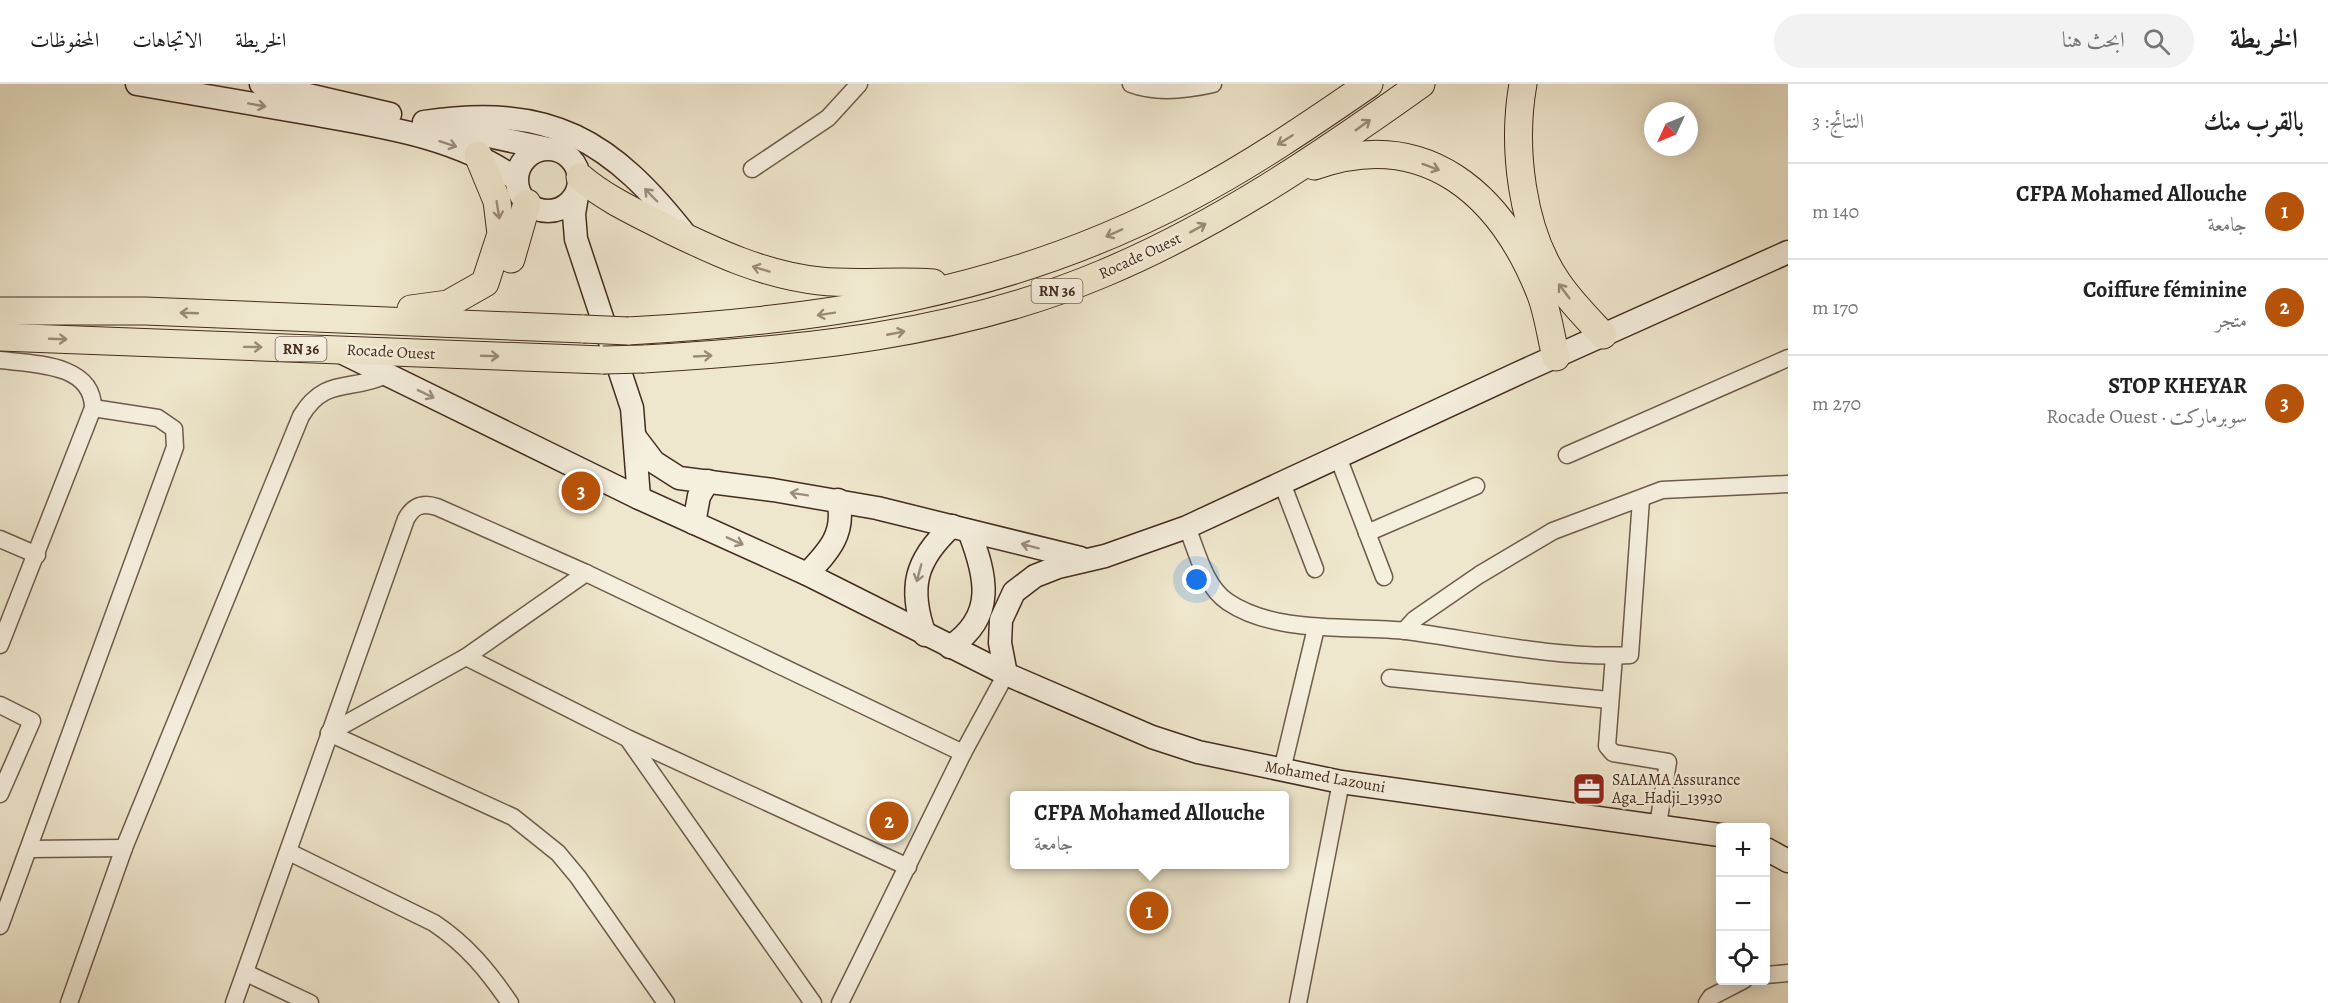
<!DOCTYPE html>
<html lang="ar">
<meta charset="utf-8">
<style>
:root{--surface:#fff;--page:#f2f2f2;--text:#222;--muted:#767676;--line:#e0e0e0;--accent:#b45309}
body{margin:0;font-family:Alegreya,Amiri,serif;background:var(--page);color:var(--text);direction:rtl}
.controls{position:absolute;right:18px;bottom:18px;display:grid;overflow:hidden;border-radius:6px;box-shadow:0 3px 15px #0003}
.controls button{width:54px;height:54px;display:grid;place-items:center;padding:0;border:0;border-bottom:2px solid var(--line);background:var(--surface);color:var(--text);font:30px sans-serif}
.compass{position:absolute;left:1644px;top:18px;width:54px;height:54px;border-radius:50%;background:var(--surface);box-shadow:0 3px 15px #0003;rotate:226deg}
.you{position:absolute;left:1197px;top:496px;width:21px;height:21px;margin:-15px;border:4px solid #fff;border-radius:50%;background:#1a73e8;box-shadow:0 0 0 9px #1a73e833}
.badge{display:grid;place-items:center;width:39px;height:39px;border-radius:50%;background:var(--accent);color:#fff;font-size:20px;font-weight:700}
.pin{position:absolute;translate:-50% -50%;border:3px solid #fff;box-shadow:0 2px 6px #0006}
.popup{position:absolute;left:1010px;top:707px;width:279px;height:78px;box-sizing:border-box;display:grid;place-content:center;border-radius:6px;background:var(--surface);filter:drop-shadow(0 2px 4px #0005);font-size:20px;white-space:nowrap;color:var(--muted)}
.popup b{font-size:22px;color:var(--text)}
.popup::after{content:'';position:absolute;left:50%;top:100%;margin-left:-12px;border:12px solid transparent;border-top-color:var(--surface)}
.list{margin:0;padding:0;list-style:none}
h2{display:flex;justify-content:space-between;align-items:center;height:78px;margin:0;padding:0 24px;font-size:26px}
h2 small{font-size:20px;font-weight:400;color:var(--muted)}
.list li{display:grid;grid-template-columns:39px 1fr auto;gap:18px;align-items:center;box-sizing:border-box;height:96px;padding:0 24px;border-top:2px solid var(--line)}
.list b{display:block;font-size:22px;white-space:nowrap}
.list p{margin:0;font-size:20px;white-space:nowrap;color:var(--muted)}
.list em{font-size:20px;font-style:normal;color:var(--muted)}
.icon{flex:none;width:33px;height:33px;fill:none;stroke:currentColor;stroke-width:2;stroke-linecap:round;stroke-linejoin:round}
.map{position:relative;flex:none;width:1788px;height:919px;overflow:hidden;direction:ltr}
header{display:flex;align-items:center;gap:36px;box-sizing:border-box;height:84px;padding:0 30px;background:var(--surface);border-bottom:2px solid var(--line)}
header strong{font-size:28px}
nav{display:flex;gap:33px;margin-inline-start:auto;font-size:21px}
.search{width:420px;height:54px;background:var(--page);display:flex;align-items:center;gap:15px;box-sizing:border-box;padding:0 21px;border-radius:33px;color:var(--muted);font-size:22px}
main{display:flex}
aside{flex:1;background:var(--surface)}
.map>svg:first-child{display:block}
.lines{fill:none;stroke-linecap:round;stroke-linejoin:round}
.minor-casing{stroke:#6f5b4a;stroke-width:19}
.secondary-casing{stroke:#442c1e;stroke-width:25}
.trunk-casing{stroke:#442c1e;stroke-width:29}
.minor{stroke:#f5efde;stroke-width:16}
.secondary{stroke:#f5efde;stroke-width:22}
.trunk{stroke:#efe7cd;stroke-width:27}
.trunk-bridge-casing{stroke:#442c1e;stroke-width:29;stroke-linecap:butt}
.trunk-bridge{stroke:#efe7cd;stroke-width:27}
.oneway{stroke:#9c8e7e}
.oneway2{stroke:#9a8a76}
.labels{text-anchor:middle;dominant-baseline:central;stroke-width:5;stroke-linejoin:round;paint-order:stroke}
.shield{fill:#f5efde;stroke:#796658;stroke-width:1.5}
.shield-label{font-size:15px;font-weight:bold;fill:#442c1e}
.street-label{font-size:16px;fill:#442c1e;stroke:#f5efde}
.poi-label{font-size:16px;fill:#442c1e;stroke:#f5efde;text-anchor:start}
</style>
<header>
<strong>الخريطة</strong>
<div class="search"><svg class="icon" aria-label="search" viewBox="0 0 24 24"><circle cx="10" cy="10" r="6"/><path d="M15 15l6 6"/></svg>ابحث هنا</div>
<nav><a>الخريطة</a><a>الاتجاهات</a><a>المحفوظات</a></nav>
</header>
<main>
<aside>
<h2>بالقرب منك<small>النتائج: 3</small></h2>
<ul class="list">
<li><span class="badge">1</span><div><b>CFPA Mohamed Allouche</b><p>جامعة</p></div><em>140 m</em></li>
<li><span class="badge">2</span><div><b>Coiffure féminine</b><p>متجر</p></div><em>170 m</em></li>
<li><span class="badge">3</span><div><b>STOP KHEYAR</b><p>سوبرماركت · Rocade Ouest</p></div><em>270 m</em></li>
</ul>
</aside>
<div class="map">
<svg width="1788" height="919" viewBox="0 0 1788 919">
<rect width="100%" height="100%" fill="#efe7cd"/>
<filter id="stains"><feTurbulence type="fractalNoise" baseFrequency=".00333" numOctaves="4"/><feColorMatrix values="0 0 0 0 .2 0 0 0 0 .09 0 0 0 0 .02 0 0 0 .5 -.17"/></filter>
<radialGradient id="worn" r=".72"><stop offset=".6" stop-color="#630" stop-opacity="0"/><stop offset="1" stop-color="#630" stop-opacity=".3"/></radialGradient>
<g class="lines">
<!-- minor casing -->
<g class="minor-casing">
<g id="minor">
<path d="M 1131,0 C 1157,10 1187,6 1213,0"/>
<polyline points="752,85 828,34 859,0"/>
<path d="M 0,276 C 32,280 93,279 93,324 L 0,561"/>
<polyline points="1567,371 1788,274"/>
<polyline points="1338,373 1384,493"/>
<polyline points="1282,399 1315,485"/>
<path d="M 1187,443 C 1197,468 1205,503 1228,518 C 1277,551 1353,541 1407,547 C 1480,557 1557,575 1630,571 L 1641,415"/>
<polyline points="1367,449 1476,402"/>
<polyline points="0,455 37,471"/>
<polyline points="1404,547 1415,535 1479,491 1553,447 1662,406 1788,400"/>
<polyline points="1614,572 1607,662 1613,669 1668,678 1658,741"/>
<polyline points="466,573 627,654 908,783"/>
<polyline points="1390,594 1609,616"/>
<polyline points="0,621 32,637 0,710"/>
<polyline points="329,649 513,733 558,769 578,793 666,919"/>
<polyline points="329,649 466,573 586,489"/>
<polyline points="628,655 813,919"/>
<polyline points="1282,686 1316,544"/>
<polyline points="30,765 124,764"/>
<path d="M 289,768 L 434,839 C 467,861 488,887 510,919"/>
<polyline points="0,842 175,363 174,345 158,334 93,324"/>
<polyline points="246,889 310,919"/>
<polyline points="1766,891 1788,889"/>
<path d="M 69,919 L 124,764 L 301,332 C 325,292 351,308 386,291"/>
<path d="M 234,919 L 406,435 C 413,422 422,418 437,423 L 586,489 L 963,669"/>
<polyline points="840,919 963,669 1006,590"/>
<polyline points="1298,919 1341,698"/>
<polyline points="1707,919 1711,913 1744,896"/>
</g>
</g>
<!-- secondary casing -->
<g class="secondary-casing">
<g id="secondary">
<path d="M 137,0 C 191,9 245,19 300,28 C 373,41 455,51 516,95"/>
<polyline points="261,0 390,30"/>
<path d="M 424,38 C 551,19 612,56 688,154"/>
<polyline points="443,42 544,64"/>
<circle cx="548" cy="96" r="31"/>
<polyline points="578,106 574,130 576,155 632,324 639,414"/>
<polyline points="339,267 639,414 807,490 1006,590 1152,653 1198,668 1341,698 1720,751"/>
<polyline points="635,353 654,378 679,394 773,406 877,424 1080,474"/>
<polyline points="694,439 699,412 708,397"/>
<path d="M 807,490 C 829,467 846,449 838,416"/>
<path d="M 925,551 C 908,504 915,476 952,442"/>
<path d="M 950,563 C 997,532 986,491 969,447"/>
<polyline points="1006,590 1000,559 1001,536 1014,508 1035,492 1058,483 1105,472 1187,443 1521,288 1788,168"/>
<polyline points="1766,765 1788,777"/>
</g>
</g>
<!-- trunk casing -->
<g class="trunk-casing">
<g id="trunk">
<path d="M 1523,0 C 1512,62 1521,146 1558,199 C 1571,218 1587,234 1603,251"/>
<path d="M 1314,82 C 1426,42 1502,111 1541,211 C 1548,230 1551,253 1556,273"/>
<path d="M 580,93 C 606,115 635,128 666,144 C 715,168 764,191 820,197 C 857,201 896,196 933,199"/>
<polyline points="511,175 527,119"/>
<polyline points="411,225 448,220 485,199 501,150 497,117 478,71"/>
<polyline points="0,227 145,227 584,245"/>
<path d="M 628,247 C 828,236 1009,209 1188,114 C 1251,81 1311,40 1369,0"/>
<polyline points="0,253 603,276"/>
<path d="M 644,275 C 800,266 957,251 1102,190 C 1217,142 1320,72 1421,0"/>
</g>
</g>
<!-- minor -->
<use href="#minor" class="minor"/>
<!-- secondary -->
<use href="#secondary" class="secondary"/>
<!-- trunk -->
<use href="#trunk" class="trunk"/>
<!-- trunk-bridge casing -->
<g class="trunk-bridge-casing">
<g id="trunk-bridge">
<polyline points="584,245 628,247"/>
<polyline points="603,276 644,275"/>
</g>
</g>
<!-- trunk-bridge -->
<use href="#trunk-bridge" class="trunk-bridge"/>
</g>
<!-- one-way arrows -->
<defs><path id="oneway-shaft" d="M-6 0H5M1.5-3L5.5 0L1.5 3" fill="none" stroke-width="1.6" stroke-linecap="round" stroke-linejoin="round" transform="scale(1.5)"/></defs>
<g class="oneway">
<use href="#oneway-shaft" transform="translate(257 21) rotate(10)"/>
<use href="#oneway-shaft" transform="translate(448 60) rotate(18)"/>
<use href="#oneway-shaft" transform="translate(651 111) rotate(-134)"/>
<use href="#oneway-shaft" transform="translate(426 310) rotate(26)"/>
<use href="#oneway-shaft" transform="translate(799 410) rotate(-171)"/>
<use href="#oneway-shaft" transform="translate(735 457) rotate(24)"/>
<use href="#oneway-shaft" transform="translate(1030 462) rotate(-165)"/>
<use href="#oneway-shaft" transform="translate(919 489) rotate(105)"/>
</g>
<g class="oneway2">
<use href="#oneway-shaft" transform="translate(1363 41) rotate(-36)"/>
<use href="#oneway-shaft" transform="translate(1285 56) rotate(148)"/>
<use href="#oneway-shaft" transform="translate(1431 83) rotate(20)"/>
<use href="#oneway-shaft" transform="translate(498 126) rotate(81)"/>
<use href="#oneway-shaft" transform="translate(1198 144) rotate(-29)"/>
<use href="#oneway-shaft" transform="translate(1114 149) rotate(156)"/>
<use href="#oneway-shaft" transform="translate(761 185) rotate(-163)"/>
<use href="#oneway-shaft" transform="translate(1564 207) rotate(-127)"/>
<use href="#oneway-shaft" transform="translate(189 229) rotate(-178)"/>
<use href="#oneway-shaft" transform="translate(826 230) rotate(171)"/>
<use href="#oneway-shaft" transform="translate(896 249) rotate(-11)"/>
<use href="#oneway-shaft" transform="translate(58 255) rotate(2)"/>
<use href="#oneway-shaft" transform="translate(253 263) rotate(1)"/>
<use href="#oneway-shaft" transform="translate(490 272) rotate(2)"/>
<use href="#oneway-shaft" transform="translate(703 272) rotate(-3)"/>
</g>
<!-- icons -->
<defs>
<g id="office-square" transform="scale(1.725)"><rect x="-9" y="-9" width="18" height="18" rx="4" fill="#8f2418" stroke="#f5efde"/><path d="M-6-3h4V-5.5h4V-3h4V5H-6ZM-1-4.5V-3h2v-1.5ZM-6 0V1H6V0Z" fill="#fff"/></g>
</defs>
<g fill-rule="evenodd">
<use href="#office-square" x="1589" y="705"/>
</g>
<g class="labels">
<!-- shield labels -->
<g class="shield">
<rect x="1031.5" y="195" width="51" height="24" rx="4.5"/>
<rect x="275.5" y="253" width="51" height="24" rx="4.5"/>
</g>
<g class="shield-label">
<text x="1057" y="207">RN 36</text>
<text x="301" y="265">RN 36</text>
</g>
<!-- street labels -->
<g class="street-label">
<text transform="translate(1140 172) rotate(-25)">Rocade Ouest</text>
<text transform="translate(391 268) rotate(3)">Rocade Ouest</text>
<text transform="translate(1325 693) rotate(10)">Mohamed Lazouni</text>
</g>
<!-- poi labels -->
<g class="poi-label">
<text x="1612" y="696">SALAMA Assurance<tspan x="1612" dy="18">Aga_Hadji_13930</tspan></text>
</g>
</g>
<rect width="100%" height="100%" filter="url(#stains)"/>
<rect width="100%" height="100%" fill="url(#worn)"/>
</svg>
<div class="controls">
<button>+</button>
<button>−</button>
<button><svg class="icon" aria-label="locate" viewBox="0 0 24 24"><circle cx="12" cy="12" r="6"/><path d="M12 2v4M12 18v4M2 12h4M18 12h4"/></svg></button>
</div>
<svg class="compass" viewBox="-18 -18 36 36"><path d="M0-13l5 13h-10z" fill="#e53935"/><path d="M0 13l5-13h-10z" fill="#767676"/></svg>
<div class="you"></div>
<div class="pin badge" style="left:1149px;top:827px">1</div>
<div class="popup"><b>CFPA Mohamed Allouche</b>جامعة</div>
<div class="pin badge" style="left:889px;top:737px">2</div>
<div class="pin badge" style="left:581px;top:407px">3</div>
</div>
</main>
